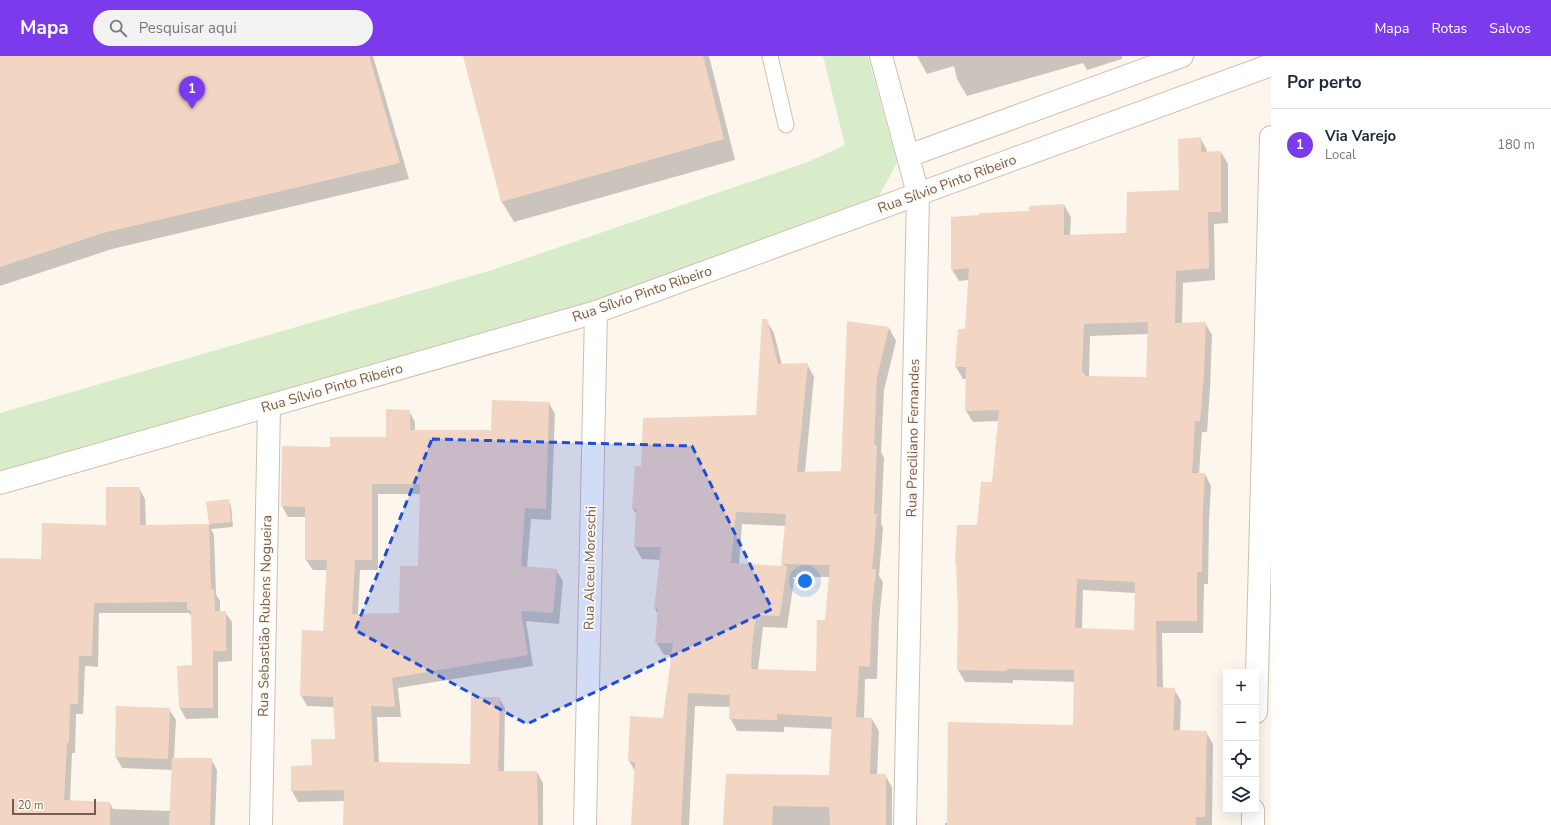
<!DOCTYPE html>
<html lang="pt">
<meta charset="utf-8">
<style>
:root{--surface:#fff;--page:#f2f2f3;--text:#1f2937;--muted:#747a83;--line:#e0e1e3;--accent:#7c3aed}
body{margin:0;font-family:"Nunito Sans",sans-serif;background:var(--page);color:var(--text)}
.controls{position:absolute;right:12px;bottom:12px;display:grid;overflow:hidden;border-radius:0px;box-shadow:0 4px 16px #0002}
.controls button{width:36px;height:36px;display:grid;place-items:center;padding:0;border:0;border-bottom:1px solid var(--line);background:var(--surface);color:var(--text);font:20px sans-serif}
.scale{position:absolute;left:12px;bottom:10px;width:84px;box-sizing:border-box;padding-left:4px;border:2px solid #7a5c4d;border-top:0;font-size:11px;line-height:14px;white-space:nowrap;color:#7a5c4d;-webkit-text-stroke:3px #fffaf3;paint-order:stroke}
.you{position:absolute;left:805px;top:525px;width:14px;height:14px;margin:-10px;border:3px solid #fff;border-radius:50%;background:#1a73e8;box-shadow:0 0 0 6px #1a73e833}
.badge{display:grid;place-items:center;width:26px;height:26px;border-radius:50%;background:var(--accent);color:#fff;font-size:13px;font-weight:700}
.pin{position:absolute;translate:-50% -33px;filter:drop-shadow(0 1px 2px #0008)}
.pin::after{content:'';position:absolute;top:21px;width:14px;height:12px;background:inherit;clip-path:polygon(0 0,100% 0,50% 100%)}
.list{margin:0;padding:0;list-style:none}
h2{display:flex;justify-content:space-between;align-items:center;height:52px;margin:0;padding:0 16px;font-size:17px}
h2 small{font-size:13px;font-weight:400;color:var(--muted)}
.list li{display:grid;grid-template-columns:26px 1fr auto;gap:12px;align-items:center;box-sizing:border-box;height:72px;padding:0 16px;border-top:1px solid var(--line)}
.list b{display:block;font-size:15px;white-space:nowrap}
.list p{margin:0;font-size:13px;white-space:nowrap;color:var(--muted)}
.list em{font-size:13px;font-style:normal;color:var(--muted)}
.icon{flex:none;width:22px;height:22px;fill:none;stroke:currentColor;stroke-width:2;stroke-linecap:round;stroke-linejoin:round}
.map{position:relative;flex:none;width:1271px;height:769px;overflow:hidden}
header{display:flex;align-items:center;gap:24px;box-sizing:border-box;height:56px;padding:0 20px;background:var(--accent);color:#fff}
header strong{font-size:19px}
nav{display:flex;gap:22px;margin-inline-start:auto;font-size:14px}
.search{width:280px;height:36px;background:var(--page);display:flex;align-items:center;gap:10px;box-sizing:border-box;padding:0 14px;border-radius:22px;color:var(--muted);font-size:15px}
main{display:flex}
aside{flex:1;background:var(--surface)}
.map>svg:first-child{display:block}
.green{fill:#d8ecc9}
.shadow{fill:#0003;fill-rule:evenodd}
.building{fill:#f3d5c3;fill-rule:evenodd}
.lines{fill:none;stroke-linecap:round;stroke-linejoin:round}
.service-casing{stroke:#d1beb0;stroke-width:17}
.minor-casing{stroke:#d1beb0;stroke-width:24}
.tertiary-casing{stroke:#d1beb0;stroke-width:24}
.service{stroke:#fff;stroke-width:15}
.minor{stroke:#fff;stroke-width:22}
.tertiary{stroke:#fff;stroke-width:22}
.marked{fill:#1d4ed8;fill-opacity:0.2;stroke:#1d4ed8;stroke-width:3;stroke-dasharray:8 5;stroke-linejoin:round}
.labels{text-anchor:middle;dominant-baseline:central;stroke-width:3.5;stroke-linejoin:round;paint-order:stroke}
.street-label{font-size:14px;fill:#7a5c4d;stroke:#fffaf3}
</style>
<header>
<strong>Mapa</strong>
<div class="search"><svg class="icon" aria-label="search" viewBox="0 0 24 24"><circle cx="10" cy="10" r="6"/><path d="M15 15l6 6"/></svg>Pesquisar aqui</div>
<nav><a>Mapa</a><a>Rotas</a><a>Salvos</a></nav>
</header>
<main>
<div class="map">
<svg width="1271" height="769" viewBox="0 0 1271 769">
<rect width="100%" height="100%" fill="#fdf6ec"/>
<!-- green -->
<polygon class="green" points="823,0 868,0 897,107 879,140 596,244 511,268 152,375 0,419 0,357 492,214 808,106 845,89"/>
<!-- shadow -->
<g class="shadow">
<polygon points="0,0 373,0 409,123 112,193 0,230"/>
<polygon points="464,0 709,0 735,104 514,166 502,146"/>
<polygon points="917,0 1122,0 1122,3 1087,14 1083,7 967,40 957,23 954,10 927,18"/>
<path d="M 1200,82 L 1207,94 L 1207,97 L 1221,96 L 1228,108 L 1228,167 L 1214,168 L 1215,224 L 1183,227 L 1182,268 L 1205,267 L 1212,279 L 1210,332 L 1207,376 L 1202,376 L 1199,418 L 1205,418 L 1211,430 L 1209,464 L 1208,528 L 1204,528 L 1203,577 L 1162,577 L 1163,633 L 1174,633 L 1181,645 L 1180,675 L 1206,676 L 1213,688 L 1212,769 L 945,769 L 945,767 L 948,767 L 1074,670 L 1075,626 L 1013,624 L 1013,627 L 965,626 L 958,614 L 959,553 L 957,510 L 956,507 L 958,470 L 978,470 L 993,427 L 999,365 L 973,366 L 966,355 L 967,323 L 963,323 L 956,311 L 959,274 L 966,274 L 969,224 L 959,225 L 952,214 L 1030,156 L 1064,149 L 1071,161 L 1070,180 L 1127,178 L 1180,135 ZM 1148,278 L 1147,322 L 1089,321 L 1090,280 ZM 1083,534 L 1135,537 L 1135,575 L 1082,574 Z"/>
<path d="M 766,264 L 774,277 L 782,309 L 807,308 L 814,321 L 805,416 L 842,416 L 889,272 L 896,285 L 884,334 L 881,396 L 884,402 L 881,467 L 883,472 L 879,520 L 883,526 L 879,565 L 877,623 L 865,623 L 864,663 L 872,663 L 879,675 L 877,719 L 885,719 L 892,731 L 892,769 L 724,769 L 830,720 L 832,673 L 784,671 L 784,676 L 737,675 L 730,662 L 730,651 L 695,650 L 689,769 L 632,769 L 635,715 L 629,705 L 664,663 L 672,599 L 664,599 L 656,586 L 658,558 L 655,553 L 661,504 L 642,503 L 635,491 L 637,460 L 633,453 L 642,411 L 757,360 ZM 742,468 L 786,470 L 782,508 L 784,511 L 739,509 ZM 792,521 L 830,521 L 826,565 L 817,616 L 758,614 L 763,571 L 787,572 L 794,524 Z"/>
<path d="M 549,347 L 555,358 L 551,464 L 531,463 L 527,511 L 556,514 L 563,525 L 559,568 L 526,565 L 533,610 L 398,632 L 401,661 L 377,661 L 379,707 L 471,709 L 499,642 L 505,652 L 504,716 L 537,716 L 543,727 L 543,769 L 344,769 L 345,745 L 298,746 L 292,735 L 336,684 L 335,651 L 307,650 L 301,639 L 324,576 L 327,514 L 313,514 L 306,504 L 306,461 L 288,461 L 282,450 L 283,391 L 331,392 L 387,382 L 409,355 L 415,366 L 415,375 L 492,375 ZM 378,438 L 421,438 L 419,511 L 400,558 L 358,559 L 360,514 L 378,514 Z"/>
<polygon points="139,432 145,443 146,470 210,469 208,446 228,444 231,450 233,471 211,473 214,479 216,538 220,545 220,556 225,556 232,566 232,605 218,606 218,662 186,663 180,652 193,610 192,561 189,557 99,557 98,611 85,610 83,658 76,658 75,697 72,697 70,745 110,747 113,753 171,755 172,714 122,712 116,701 169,653 176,664 174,703 211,703 217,714 215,769 0,769 0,503 42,504 107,470"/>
</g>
<!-- building -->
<g class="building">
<polygon points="0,0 369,0 400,107 103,177 0,211"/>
<polygon points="463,0 703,0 724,83 501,146"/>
<path d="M 1201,81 L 1201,96 L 1221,95 L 1221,156 L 1208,156 L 1209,212 L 1176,215 L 1175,267 L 1206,266 L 1204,319 L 1200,365 L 1195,365 L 1192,417 L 1205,417 L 1203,451 L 1202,516 L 1197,516 L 1197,565 L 1156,565 L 1157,631 L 1175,632 L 1173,674 L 1207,675 L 1205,761 L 1196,761 L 1196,769 L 947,769 L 948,666 L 1073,669 L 1074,614 L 1007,613 L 1007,615 L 957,614 L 958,553 L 956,507 L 955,507 L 957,469 L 977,469 L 981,426 L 992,426 L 999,354 L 965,355 L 966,311 L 955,311 L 958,273 L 965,273 L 969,212 L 951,214 L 951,161 L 979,159 L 979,157 L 1029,155 L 1029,150 L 1064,148 L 1064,179 L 1126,177 L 1127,136 L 1179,134 L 1178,83 ZM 1148,266 L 1146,321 L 1085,320 L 1085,317 L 1082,317 L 1084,268 ZM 1077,523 L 1135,526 L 1134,574 L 1075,572 Z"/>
<path d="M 762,263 L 767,263 L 778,308 L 808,307 L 797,416 L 841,415 L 847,265 L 889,271 L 877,321 L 874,389 L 877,389 L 874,458 L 877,458 L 872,513 L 876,513 L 872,551 L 870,611 L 859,610 L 856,661 L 872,662 L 870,718 L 886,718 L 886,769 L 830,769 L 829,751 L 773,750 L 772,769 L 723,769 L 726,718 L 829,719 L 832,661 L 777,658 L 777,664 L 729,663 L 730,639 L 688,637 L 681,769 L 631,769 L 635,706 L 628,705 L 630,660 L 663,662 L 673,587 L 655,587 L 658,553 L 654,553 L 661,491 L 634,491 L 636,453 L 632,453 L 635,410 L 641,410 L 643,362 L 756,359 ZM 736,456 L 786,458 L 781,508 L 830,509 L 825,564 L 817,564 L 816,615 L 751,613 L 752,591 L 756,559 L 780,560 L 787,510 L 731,507 Z"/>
<path d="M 492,344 L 549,346 L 546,453 L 525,452 L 521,510 L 557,513 L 553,557 L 521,555 L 528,599 L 392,622 L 395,651 L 371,650 L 374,706 L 470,708 L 471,641 L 500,641 L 498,715 L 537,715 L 538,769 L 343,769 L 344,734 L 291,735 L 291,710 L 312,709 L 311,683 L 335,683 L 333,641 L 300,640 L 302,574 L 323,575 L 327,504 L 305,504 L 305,451 L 281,450 L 282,390 L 330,391 L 330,381 L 386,381 L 386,353 L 410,354 L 410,374 L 491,374 ZM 372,428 L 420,428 L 418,510 L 400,510 L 399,557 L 352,558 L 355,504 L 372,504 Z"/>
<polygon points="106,431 140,431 140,469 209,468 211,533 214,533 215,555 226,555 226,595 213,595 213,652 179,652 177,610 192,609 191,554 187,554 187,546 94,547 92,600 79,600 78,648 70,648 69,687 67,687 64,744 110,746 110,769 0,769 0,502 41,503 42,467 106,469"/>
<polygon points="229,443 231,466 209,468 206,446"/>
<polygon points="116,650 170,652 168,703 115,701"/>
<polygon points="172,702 212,702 210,769 169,769"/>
</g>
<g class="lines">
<!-- service casing -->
<g class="service-casing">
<polyline id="service" points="770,0 786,69"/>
</g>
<!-- minor casing -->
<g class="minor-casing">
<g id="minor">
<polyline points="881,0 918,138 905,769"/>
<polyline points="908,100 1182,0"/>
<polyline points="261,769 269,350"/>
<polyline points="585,769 596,256"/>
</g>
</g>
<!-- tertiary casing -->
<g class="tertiary-casing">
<g id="tertiary">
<polyline points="0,427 596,256 1271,9"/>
<polyline points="1256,656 1271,81"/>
<polyline points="1253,769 1253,754"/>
</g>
</g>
<!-- service -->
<use href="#service" class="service"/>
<!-- minor -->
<use href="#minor" class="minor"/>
<!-- tertiary -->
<use href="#tertiary" class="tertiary"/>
</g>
<!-- marked area -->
<path class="marked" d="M 432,383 L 692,390 L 772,553 L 527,668 L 355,574 Z"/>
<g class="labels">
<!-- street labels -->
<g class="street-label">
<text transform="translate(947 128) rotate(-20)">Rua Sílvio Pinto Ribeiro</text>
<text transform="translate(642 238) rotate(-19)">Rua Sílvio Pinto Ribeiro</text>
<text transform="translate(332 332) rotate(-16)">Rua Sílvio Pinto Ribeiro</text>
<text transform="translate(913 382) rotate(-89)">Rua Preciliano Fernandes</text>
<text transform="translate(590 512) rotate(-89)">Rua Alceu Moreschi</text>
<text transform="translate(265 560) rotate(-89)">Rua Sebastião Rubens Nogueira</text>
</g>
</g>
</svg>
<div class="controls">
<button>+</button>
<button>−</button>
<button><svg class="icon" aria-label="locate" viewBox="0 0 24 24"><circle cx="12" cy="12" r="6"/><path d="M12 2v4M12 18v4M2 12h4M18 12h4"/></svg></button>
<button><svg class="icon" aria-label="layers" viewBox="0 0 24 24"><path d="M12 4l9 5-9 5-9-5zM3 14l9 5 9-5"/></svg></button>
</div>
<div class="scale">20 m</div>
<div class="you"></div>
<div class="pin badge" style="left:192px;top:53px">1</div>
</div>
<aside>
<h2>Por perto<small></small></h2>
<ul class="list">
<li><span class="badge">1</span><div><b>Via Varejo</b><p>Local</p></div><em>180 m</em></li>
</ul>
</aside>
</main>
